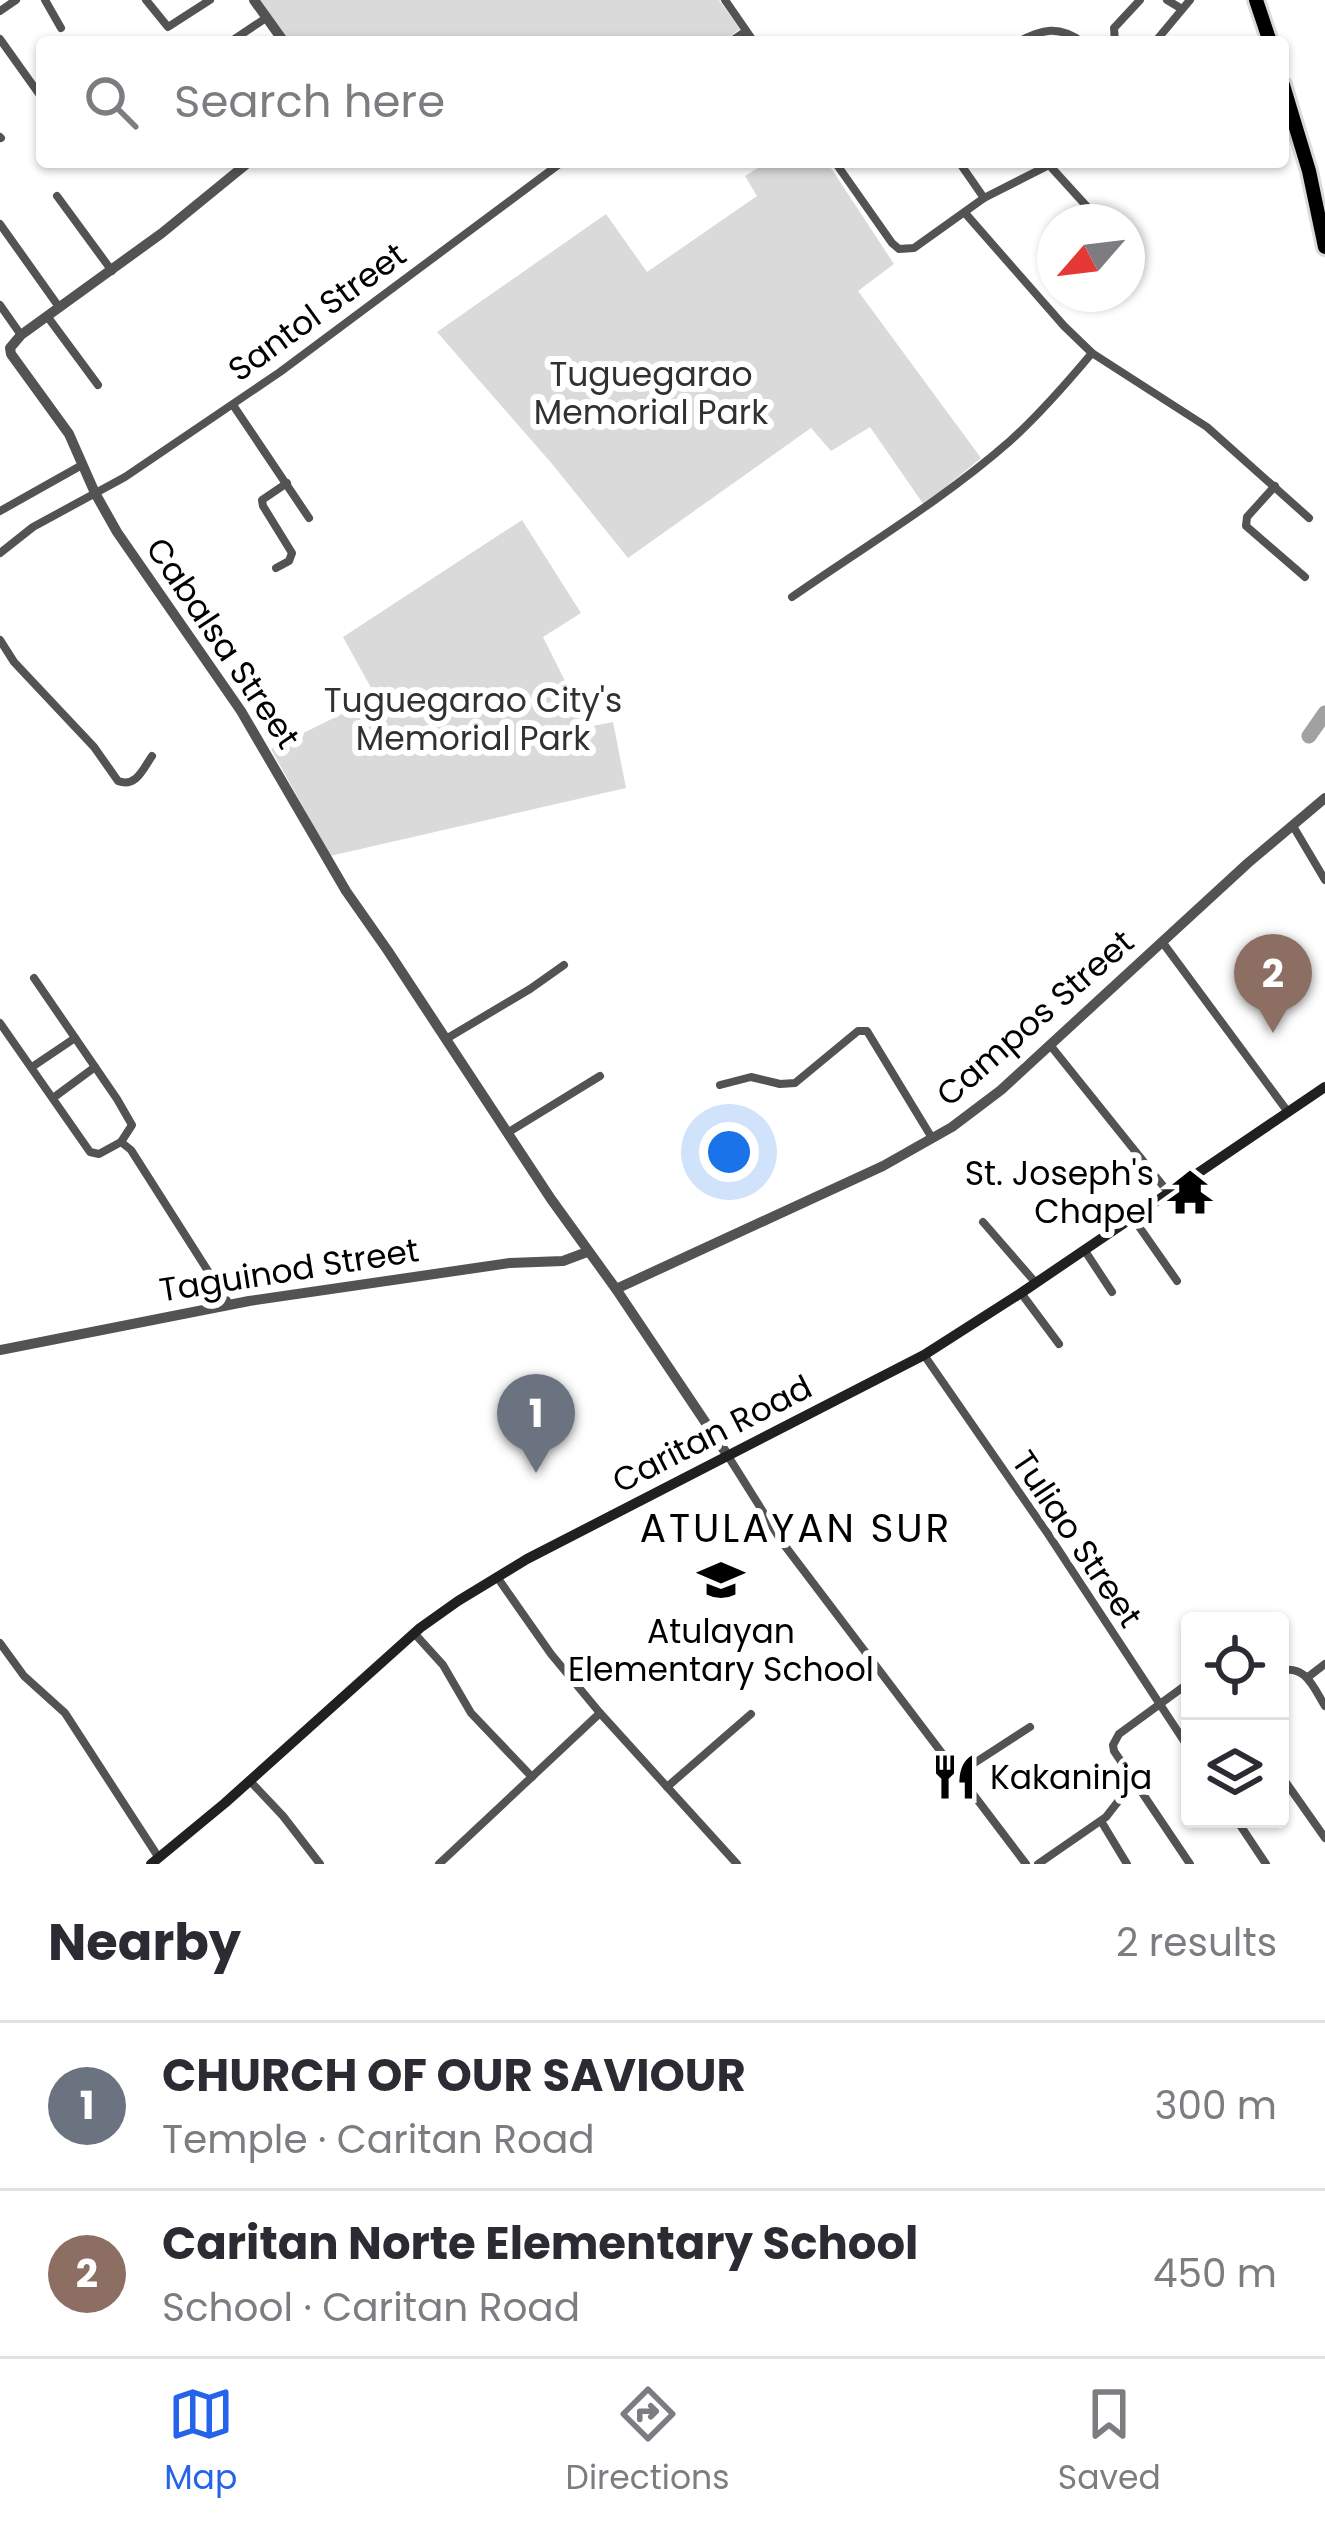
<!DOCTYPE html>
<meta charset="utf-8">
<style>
:root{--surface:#fff;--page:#f7f7f7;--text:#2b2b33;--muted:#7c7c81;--line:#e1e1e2;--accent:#2563eb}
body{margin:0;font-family:Poppins,sans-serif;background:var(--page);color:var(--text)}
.controls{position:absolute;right:36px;bottom:36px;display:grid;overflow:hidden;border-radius:12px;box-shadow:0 3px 9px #0004}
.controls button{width:108px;height:108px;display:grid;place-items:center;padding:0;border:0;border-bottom:3px solid var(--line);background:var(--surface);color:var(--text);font:60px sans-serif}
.compass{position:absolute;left:1037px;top:204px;width:108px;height:108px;border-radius:50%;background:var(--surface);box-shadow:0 3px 9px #0004;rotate:242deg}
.you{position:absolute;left:729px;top:1152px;width:42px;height:42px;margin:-30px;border:9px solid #fff;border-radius:50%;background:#1a73e8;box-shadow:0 0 0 18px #1a73e833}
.badge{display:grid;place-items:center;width:78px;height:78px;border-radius:50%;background:var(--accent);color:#fff;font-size:39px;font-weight:700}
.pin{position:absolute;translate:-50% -99px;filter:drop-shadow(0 3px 6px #0008)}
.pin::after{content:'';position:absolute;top:63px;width:42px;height:36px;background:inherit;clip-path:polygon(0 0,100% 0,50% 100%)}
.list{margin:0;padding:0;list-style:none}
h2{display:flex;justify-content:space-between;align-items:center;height:156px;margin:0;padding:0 48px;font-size:51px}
h2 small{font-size:39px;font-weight:400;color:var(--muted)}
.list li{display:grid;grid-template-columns:78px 1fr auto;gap:36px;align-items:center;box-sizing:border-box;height:168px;padding:0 48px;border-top:3px solid var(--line)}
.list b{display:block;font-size:45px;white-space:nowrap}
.list p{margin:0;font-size:39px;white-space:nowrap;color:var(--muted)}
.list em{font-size:39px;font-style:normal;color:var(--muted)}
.icon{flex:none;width:66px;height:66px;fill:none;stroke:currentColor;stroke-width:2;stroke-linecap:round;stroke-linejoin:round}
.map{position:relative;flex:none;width:1325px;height:1864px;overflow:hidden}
.search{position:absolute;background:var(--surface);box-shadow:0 3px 9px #0004;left:36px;right:36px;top:36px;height:132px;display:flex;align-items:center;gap:30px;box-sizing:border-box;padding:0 42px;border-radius:12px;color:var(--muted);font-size:45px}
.sheet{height:492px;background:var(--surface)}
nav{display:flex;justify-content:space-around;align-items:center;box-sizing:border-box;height:168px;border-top:3px solid var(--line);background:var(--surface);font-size:33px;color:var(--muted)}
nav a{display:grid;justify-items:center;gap:6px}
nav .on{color:var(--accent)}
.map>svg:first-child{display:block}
.green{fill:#dadada}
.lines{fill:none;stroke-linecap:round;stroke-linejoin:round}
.river{stroke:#a1a1a1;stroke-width:15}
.trunk-casing{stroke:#dbdbdb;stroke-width:20}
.minor{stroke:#535353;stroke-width:8}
.tertiary{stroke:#535353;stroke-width:10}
.secondary{stroke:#202020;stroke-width:10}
.trunk{stroke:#000;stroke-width:14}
.labels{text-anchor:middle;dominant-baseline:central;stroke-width:12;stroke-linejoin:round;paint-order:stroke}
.street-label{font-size:33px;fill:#000;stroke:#fff}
.park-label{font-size:33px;fill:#313131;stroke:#fff}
.poi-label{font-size:33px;fill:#000;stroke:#fff;text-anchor:end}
.quarter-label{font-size:39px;letter-spacing:3px;fill:#000;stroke:#fff}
</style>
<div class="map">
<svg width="1325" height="1864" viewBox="0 0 1325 1864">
<rect width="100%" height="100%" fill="#fff"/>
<!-- green -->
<g class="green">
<polygon points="260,0 719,0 740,29 722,42 438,42 434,37 426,42 289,42"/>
<polygon points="767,162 827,162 894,264 858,291 981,458 924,505 870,427 831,451 811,428 628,558 553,465 437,332 606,214 647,272 757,196 745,176"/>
<polygon points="522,520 581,613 543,637 588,727 613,722 626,788 330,856 271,749 376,697 343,637"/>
</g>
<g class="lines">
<!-- river -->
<polyline class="river" points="1309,736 1325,713"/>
<!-- trunk casing -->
<g class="trunk-casing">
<g id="trunk">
<polyline points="1256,0 1270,42"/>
<polyline points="1283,85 1309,171 1325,247"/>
</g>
</g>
<!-- minor -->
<g class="minor">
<polyline points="45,0 61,28"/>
<polyline points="146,0 168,27 210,0"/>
<polyline points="725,0 754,42"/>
<polyline points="1167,0 1182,9"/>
<polyline points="0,11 16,0"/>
<polyline points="0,39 42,98"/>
<polyline points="230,42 266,18"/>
<polyline points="730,42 746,31"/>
<path d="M 1018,42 C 1042,29 1059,25 1082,42"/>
<polyline points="1115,42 1114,28 1140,0"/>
<polyline points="1155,42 1190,0"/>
<polyline points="0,137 1,138"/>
<polyline points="835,162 892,243 899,249 914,248 984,198 1055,162"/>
<polyline points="959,162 984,198"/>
<polyline points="1050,166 1101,222"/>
<polyline points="57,196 112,271"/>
<polyline points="965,213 1064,326 1092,353 1207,427 1309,518"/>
<polyline points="0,224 59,307"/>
<polyline points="1127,248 1134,255"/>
<polyline points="0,305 21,335"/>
<polyline points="47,316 98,385"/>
<polyline points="233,405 309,518"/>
<polyline points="1275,486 1247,517 1246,526 1305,577"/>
<polyline points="0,511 82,465"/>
<polyline points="0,553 33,527 125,477 280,372 562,162"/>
<polyline points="276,568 289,561 292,553 263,506 262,500 287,483"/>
<path d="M 792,597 C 865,546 943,500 1010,441 C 1040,414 1066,384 1092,353"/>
<path d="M 0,640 L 14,662 L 94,747 L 118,781 C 136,788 143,769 152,756"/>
<polyline points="1293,826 1325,880"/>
<polyline points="1163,943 1288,1112"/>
<polyline points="34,978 117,1099 132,1125 121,1142"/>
<polyline points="0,1023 90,1152 99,1154 121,1142 131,1150 229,1304"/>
<polyline points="446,1039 530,989 564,965"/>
<polyline points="1050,1045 1168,1192"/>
<polyline points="32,1067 75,1038"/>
<polyline points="720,1085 751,1077 780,1084 795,1083 858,1031 867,1031 932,1138"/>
<polyline points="53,1098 95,1067"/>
<polyline points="507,1133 600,1076"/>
<polyline points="1133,1218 1177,1281"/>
<polyline points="983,1222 1035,1282"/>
<polyline points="1085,1251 1112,1292"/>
<polyline points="1021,1293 1059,1344"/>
<polyline points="924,1355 1048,1534 1190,1750"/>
<polyline points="728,1456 782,1542 1026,1864"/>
<polyline points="497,1577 551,1654 600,1713 737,1864"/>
<polyline points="414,1633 443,1665 471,1713 532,1777"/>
<polyline points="0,1643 24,1676 65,1713 159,1858"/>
<path d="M 1280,1671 C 1306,1664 1313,1687 1325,1706"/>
<polyline points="1308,1677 1325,1664"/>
<polyline points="959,1773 1030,1727"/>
<polyline points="1280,1774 1325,1838"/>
<polyline points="250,1781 283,1816 320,1864"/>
<polyline points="667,1787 751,1714"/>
<polyline points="1236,1819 1266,1864"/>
<polyline points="1101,1821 1127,1864"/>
<polyline points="439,1864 600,1713"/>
<polyline points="1038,1864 1106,1817 1134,1781"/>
<polyline points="1190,1864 1114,1751 1113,1745 1119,1734 1190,1682"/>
</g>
<!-- tertiary -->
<g class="tertiary">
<polyline points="254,0 284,42"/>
<polyline points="249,162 162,233 21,335 10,348 11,354 69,434 95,493 117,532 241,711 346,891 388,951 551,1199 616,1289 728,1456"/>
<polyline points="616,1289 883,1166 952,1127 1001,1090 1248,863 1325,798"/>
<polyline points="0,1350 249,1301 510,1263 563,1261 587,1252"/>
</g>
<!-- secondary -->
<polyline class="secondary" points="151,1864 225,1803 420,1628 458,1601 527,1559 924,1355 1021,1293 1325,1087"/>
<!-- trunk -->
<use href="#trunk" class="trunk"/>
</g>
<!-- icons -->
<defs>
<g id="temple-bare" transform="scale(3.6)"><path d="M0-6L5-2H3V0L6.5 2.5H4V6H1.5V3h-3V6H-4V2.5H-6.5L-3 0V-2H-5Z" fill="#000" stroke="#fff" stroke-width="2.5" paint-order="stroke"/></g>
<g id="school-bare" transform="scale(3.6)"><path d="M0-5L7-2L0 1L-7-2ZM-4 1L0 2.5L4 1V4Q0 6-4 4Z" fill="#000" stroke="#fff" stroke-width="2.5" paint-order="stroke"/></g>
<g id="restaurant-bare" transform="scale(3.6)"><path d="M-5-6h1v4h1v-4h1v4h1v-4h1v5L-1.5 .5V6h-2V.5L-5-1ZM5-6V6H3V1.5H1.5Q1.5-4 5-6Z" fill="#000" stroke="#fff" stroke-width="2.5" paint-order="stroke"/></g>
</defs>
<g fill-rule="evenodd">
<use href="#temple-bare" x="1190" y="1192"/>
<use href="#school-bare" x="721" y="1580"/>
<use href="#restaurant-bare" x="954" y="1777"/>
</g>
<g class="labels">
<!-- street labels -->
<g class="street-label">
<text transform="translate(317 312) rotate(-36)">Santol Street</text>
<text transform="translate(223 643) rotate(56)">Cabalsa Street</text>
<text transform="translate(1035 1018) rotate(-41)">Campos Street</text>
<text transform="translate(289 1270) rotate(-9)">Taguinod Street</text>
<text transform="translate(712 1434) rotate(-27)">Caritan Road</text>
<text transform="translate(1077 1539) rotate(56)">Tuliao Street</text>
</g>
<!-- park labels -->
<g class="park-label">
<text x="651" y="374">Tuguegarao<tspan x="651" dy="38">Memorial Park</tspan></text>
<text x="473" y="700">Tuguegarao City's<tspan x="473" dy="38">Memorial Park</tspan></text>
</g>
<!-- poi labels -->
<g class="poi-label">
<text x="1154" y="1173">St. Joseph's<tspan x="1154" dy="38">Chapel</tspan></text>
<text x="721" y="1631" text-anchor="middle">Atulayan<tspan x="721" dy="38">Elementary School</tspan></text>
<text x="990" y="1777" text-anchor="start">Kakaninja</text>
</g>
<!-- quarter labels -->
<g class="quarter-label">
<text x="796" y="1528">ATULAYAN SUR</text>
</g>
</g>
</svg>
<div class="controls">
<button><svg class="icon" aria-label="locate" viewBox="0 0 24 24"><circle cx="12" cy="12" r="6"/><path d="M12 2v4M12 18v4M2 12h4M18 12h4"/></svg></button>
<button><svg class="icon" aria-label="layers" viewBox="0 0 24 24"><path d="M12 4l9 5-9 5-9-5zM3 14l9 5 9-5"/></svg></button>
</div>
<svg class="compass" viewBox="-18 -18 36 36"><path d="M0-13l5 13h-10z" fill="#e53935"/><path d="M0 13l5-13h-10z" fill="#7c7c81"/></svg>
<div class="you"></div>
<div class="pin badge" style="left:536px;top:1473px;background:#6b7280">1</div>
<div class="pin badge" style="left:1273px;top:1033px;background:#8d6e63">2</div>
<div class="search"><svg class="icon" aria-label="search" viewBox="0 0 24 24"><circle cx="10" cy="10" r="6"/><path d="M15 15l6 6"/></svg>Search here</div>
</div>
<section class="sheet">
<h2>Nearby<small>2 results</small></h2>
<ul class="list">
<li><span class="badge" style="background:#6b7280">1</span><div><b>CHURCH OF OUR SAVIOUR</b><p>Temple · Caritan Road</p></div><em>300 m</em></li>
<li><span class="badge" style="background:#8d6e63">2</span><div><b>Caritan Norte Elementary School</b><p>School · Caritan Road</p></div><em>450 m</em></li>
</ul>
</section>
<nav>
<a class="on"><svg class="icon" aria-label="map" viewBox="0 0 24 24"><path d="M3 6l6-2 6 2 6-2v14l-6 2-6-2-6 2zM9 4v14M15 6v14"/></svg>Map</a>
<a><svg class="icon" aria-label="directions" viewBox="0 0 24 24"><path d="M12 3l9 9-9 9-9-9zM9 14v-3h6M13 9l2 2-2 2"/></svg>Directions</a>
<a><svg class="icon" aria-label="saved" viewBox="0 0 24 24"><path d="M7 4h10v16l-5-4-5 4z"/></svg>Saved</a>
</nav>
